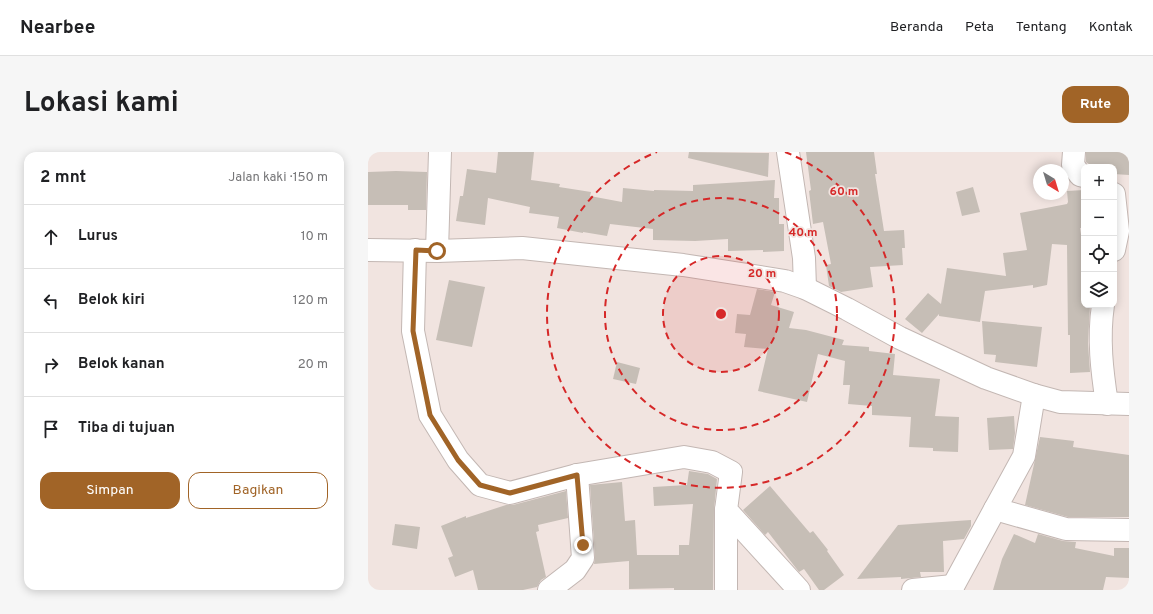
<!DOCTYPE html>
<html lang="id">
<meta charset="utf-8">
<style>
:root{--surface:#fff;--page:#f6f6f6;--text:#202124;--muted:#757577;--line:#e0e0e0;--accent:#a16427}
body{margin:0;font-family:Overpass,sans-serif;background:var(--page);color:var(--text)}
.controls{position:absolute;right:12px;top:12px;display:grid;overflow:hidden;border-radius:8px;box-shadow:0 2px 10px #0003}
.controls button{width:36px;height:36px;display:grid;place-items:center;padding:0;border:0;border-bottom:1px solid var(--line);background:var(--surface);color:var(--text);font:20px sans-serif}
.compass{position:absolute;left:665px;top:12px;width:36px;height:36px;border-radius:50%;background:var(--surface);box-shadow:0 2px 10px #0003;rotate:142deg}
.stop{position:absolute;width:12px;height:12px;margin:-9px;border:3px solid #a16427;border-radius:50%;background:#fff}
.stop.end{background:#a16427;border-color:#fff;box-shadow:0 1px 4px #0008}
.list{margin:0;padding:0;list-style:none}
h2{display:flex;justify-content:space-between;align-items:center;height:52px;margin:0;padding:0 16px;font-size:17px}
h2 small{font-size:13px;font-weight:400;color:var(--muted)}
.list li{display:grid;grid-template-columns:26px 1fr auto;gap:12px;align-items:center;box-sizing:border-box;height:64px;padding:0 16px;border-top:1px solid var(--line)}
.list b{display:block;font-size:15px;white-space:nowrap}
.list em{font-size:13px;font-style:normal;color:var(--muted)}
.actions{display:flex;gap:8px;padding:12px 16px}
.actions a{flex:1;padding:9px 0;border:1px solid var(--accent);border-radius:12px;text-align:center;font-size:14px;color:var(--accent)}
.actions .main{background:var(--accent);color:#fff}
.icon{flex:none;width:22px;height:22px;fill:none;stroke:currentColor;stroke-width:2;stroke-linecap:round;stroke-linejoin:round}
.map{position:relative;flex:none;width:761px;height:438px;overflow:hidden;border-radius:12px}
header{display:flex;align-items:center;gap:24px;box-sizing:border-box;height:56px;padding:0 20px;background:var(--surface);border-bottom:1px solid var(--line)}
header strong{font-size:19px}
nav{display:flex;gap:22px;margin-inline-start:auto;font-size:14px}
.intro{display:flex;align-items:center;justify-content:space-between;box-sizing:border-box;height:96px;padding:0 24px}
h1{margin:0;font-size:28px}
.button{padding:10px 18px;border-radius:12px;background:var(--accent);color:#fff;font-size:14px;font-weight:700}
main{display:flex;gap:24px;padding:0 24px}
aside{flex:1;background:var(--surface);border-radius:12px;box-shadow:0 2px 10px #0003}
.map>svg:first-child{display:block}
.building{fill:#c6beb6}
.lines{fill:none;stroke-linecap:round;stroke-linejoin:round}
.minor-casing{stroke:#c3b7b3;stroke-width:24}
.minor{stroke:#fff;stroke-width:22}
.route{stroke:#a16427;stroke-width:5}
.ring{fill:none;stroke:#d62828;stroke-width:2;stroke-dasharray:7 5}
.centre{fill:#d62828;stroke:#f1e4e0;stroke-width:2}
.ring-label{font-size:12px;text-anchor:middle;font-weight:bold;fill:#d62828;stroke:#f1e4e0;stroke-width:3.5;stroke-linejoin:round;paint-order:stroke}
</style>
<header>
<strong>Nearbee</strong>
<nav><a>Beranda</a><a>Peta</a><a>Tentang</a><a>Kontak</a></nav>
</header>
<div class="intro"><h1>Lokasi kami</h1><a class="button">Rute</a></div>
<main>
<aside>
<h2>2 mnt<small>Jalan kaki · 150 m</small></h2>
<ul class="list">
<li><svg class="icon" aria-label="ahead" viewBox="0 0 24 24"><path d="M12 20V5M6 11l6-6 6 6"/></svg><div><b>Lurus</b></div><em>10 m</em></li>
<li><svg class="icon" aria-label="left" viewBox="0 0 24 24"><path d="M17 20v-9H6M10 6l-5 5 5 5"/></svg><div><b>Belok kiri</b></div><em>120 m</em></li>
<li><svg class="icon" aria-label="right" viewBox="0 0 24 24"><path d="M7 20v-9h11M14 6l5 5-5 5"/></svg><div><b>Belok kanan</b></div><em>20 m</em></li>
<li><svg class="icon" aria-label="arrive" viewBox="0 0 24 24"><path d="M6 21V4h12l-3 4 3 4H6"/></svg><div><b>Tiba di tujuan</b></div></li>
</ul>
<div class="actions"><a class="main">Simpan</a><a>Bagikan</a></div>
</aside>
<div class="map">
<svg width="761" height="438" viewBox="0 0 761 438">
<rect width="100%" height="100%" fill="#f1e4e0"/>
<!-- building -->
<g class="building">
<polygon points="130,0 166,0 163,28 192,32 191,35 223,40 222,44 254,50 255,36 286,39 286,38 325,39 325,33 407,28 406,46 411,46 411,72 416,72 416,99 395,100 395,98 360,99 360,87 327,89 285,88 285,77 242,72 239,84 215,80 215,81 189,76 191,65 161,61 162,55 120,46 117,73 88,69 92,44 95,44 99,17 128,21"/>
<polygon points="321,0 401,1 400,25 320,6"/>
<polygon points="438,0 506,0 509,22 507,22 516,79 536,78 537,96 534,96 535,113 502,115 505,135 473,140 461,134 458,113 463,112 455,70 445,72 441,39 443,38"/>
<polygon points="718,0 761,0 761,23 746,22 746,15 725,15 718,10"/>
<polygon points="28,19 59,20 58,58 40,58 40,53 0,53 0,20"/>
<polygon points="605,35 612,60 594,64 588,40"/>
<polygon points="716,38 716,76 712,76 716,101 716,153 722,153 720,191 722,220 702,221 702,183 700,183 699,93 684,92 679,133 665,136 665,133 617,139 612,170 571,164 571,162 554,181 537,167 560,141 573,152 579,116 638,124 635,101 659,98 652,61 699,52 700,50 699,39"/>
<polygon points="81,128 117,135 104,195 68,188"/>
<polygon points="389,137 407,140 403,153 426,160 421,176 438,178 476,188 474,193 501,195 501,199 527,202 525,223 572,227 567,264 591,265 590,300 565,299 565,296 541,295 543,265 504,263 504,254 480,252 482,233 475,233 477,209 450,202 439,250 390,239 400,197 376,195 378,182 367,181 369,162 382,163"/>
<polygon points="614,169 674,175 669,215 627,210 628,203 616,202"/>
<polygon points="249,210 272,216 268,232 245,227"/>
<polygon points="646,264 647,281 645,297 621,298 619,266"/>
<polygon points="672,285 706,289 705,295 761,303 761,365 700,365 657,353"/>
<polygon points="321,319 340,322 349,327 346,358 345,438 306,438 306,436 261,437 261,409 226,412 227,405 222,333 254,330 257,369 267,368 269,403 311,403 311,393 321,393 325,352 286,354 285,335 319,333"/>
<polygon points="402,334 442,381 445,379 460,398 459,399 476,423 456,438 451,438 436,417 431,420 400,380 397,383 375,358"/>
<polygon points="198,339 200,366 170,373 171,379 168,380 178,425 173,428 169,435 155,438 110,438 105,418 87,425 80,406 85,404 73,374 98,364 98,366 138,353 145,353"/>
<polygon points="603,368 603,374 596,387 575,389 576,420 552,420 553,425 533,427 533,425 489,427 530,373"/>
<polygon points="27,372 52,375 49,397 24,393"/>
<polygon points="646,382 667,391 670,382 695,389 708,390 707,396 746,404 746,396 761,396 761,426 738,425 735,438 625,438 634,407"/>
</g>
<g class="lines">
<!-- minor casing -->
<g class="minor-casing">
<g id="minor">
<polyline points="420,0 436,106 437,136"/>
<polyline points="706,0 705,13 712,23 716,24"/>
<polyline points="746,42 750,79 746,98"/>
<polyline points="0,98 69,99 154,96 315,113 417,129 437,136 479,157 532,186 618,226 666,243 692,250 761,252"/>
<polyline points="47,98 45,179 62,263 90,308 112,333 142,341 209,323 316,305 344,310 363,320 358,358 431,438"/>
<polyline points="69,99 72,0"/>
<path d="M 735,153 C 730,187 734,219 739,252"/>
<polyline points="666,243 656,304 627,357 698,377 761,378"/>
<polyline points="358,358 358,438"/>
<polyline points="181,438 207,418 215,406 209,323"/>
<polyline points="545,438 585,434"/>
<polyline points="583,438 627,357"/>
</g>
</g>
<!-- minor -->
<use href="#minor" class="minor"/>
</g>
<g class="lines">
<!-- route -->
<polyline class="route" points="69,99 48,98 45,179 62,263 90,308 112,333 142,341 209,323 215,393"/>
</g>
<!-- distance rings -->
<circle cx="353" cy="162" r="58" fill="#d62828" fill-opacity=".12"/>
<g class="ring">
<circle cx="353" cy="162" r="58"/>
<circle cx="353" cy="162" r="116"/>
<path d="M417 0A174 174 0 1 1 289 0"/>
</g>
<circle cx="353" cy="162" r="6" class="centre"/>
<g class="ring-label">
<text x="476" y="43">60 m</text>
<text x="435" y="84">40 m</text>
<text x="394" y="125">20 m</text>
</g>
</svg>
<div class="controls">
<button>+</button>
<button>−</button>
<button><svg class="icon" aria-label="locate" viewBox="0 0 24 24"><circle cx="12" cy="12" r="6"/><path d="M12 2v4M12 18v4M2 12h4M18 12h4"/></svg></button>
<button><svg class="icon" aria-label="layers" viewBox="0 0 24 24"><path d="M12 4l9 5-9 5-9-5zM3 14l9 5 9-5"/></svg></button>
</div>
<svg class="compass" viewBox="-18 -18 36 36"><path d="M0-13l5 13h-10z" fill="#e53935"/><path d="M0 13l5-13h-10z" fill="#757577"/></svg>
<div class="stop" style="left:69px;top:99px"></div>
<div class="stop end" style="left:215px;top:393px"></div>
</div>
</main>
